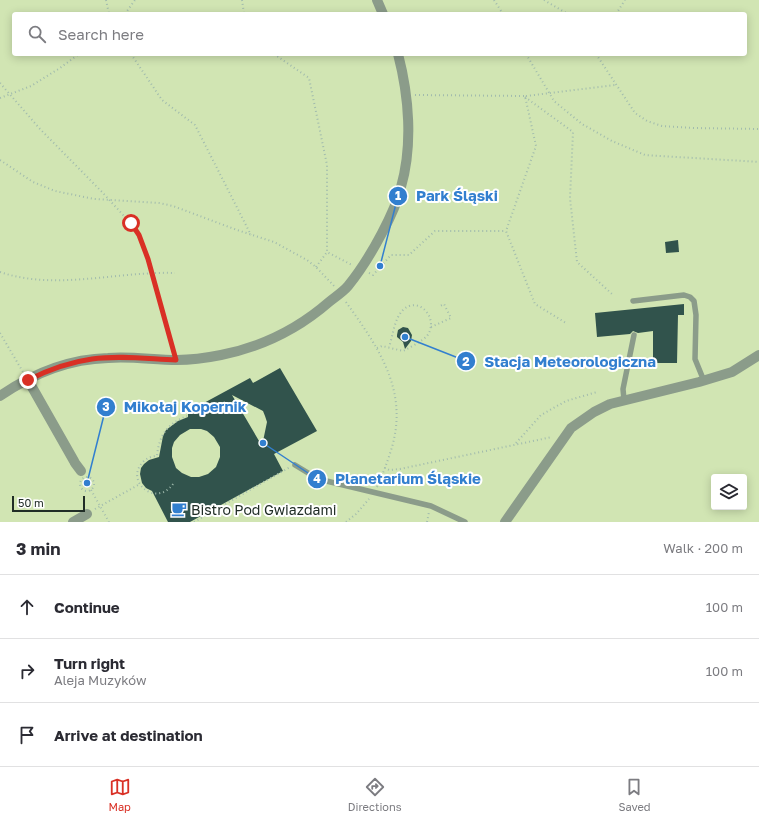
<!DOCTYPE html>
<meta charset="utf-8">
<style>
:root{--surface:#fff;--page:#f2f2f3;--text:#2b2b33;--muted:#7c7c81;--line:#e1e1e2;--accent:#d93025}
body{margin:0;font-family:"Golos Text",sans-serif;background:var(--page);color:var(--text)}
.controls{position:absolute;right:12px;bottom:12px;display:grid;overflow:hidden;border-radius:4px;box-shadow:0 2px 10px #0003}
.controls button{width:36px;height:36px;display:grid;place-items:center;padding:0;border:0;border-bottom:1px solid var(--line);background:var(--surface);color:var(--text);font:20px sans-serif}
.scale{position:absolute;left:12px;bottom:10px;width:73px;box-sizing:border-box;padding-left:4px;border:2px solid #202d26;border-top:0;font-size:11px;line-height:14px;white-space:nowrap;color:#202d26;-webkit-text-stroke:3px #fff;paint-order:stroke}
.stop{position:absolute;width:12px;height:12px;margin:-9px;border:3px solid #d93025;border-radius:50%;background:#fff}
.stop.end{background:#d93025;border-color:#fff;box-shadow:0 1px 4px #0008}
.list{margin:0;padding:0;list-style:none}
h2{display:flex;justify-content:space-between;align-items:center;height:52px;margin:0;padding:0 16px;font-size:17px}
h2 small{font-size:13px;font-weight:400;color:var(--muted)}
.list li{display:grid;grid-template-columns:26px 1fr auto;gap:12px;align-items:center;box-sizing:border-box;height:64px;padding:0 16px;border-top:1px solid var(--line)}
.list b{display:block;font-size:15px;white-space:nowrap}
.list p{margin:0;font-size:13px;white-space:nowrap;color:var(--muted)}
.list em{font-size:13px;font-style:normal;color:var(--muted)}
.icon{flex:none;width:22px;height:22px;fill:none;stroke:currentColor;stroke-width:2;stroke-linecap:round;stroke-linejoin:round}
.map{position:relative;flex:none;width:759px;height:522px;overflow:hidden}
.search{position:absolute;background:var(--surface);box-shadow:0 2px 10px #0003;left:12px;right:12px;top:12px;height:44px;display:flex;align-items:center;gap:10px;box-sizing:border-box;padding:0 14px;border-radius:4px;color:var(--muted);font-size:15px}
.sheet{height:244px;background:var(--surface)}
nav{display:flex;justify-content:space-around;align-items:center;box-sizing:border-box;height:56px;border-top:1px solid var(--line);background:var(--surface);font-size:11px;color:var(--muted)}
nav a{display:grid;justify-items:center;gap:2px}
nav .on{color:var(--accent)}
.map>svg:first-child{display:block}
.green{fill:#d1e5b3;fill-rule:evenodd}
.building{fill:#31534c;fill-rule:evenodd}
.lines{fill:none;stroke-linecap:round;stroke-linejoin:round}
.path{stroke:#a1bbad;stroke-width:2;stroke-dasharray:1 3;stroke-linecap:butt}
.lane{stroke:#8b9c8a;stroke-width:5.5}
.street{stroke:#8b9c8a;stroke-width:10}
.route{stroke:#d93025;stroke-width:5}
.labels{text-anchor:middle;dominant-baseline:central;stroke-width:4;stroke-linejoin:round;paint-order:stroke}
.poi-label{font-size:14px;fill:#202d26;stroke:#fff;text-anchor:start}
.leader{fill:none;stroke:#327fcf;stroke-width:1.5}
.callout-dot{fill:#327fcf;stroke:#fff;stroke-width:1.5}
.mark-label{font-size:12px;text-anchor:middle;font-weight:bold;fill:#fff}
.callout-label{font-size:15px;text-anchor:middle;font-weight:bold;fill:#327fcf;stroke:#fff;stroke-width:4;stroke-linejoin:round;paint-order:stroke}
</style>
<div class="map">
<svg width="759" height="522" viewBox="0 0 759 522">
<rect width="100%" height="100%" fill="#d9f9e7"/>
<!-- green -->
<path class="green" d="M 0,0 L 759,0 L 759,522 L 0,522 ZM 14,14 L 745,14 L 745,54 L 14,54 ZM 714,477 L 744,477 L 744,507 L 714,507 Z"/>
<!-- building -->
<g class="building">
<polygon points="678,240 679,252 666,253 665,242"/>
<polygon points="684,304 684,315 678,315 677,363 653,363 653,331 638,333 633,331 630,334 597,337 595,313"/>
<polygon points="403,327 408,328 412,335 411,341 405,349 403,342 397,337 397,335 398,330"/>
<path d="M 280,368 L 317,431 L 274,454 L 283,471 L 190,522 L 168,522 L 152,491 L 146,488 L 142,483 L 140,474 L 141,468 L 144,464 L 149,460 L 159,457 L 163,436 L 166,430 L 178,421 L 188,417 L 188,413 L 193,408 L 205,409 L 202,404 L 250,378 L 253,383 ZM 232,395 L 263,411 L 265,416 L 267,422 L 262,446 ZM 190,429 L 201,429 L 207,431 L 214,437 L 220,447 L 220,457 L 216,467 L 208,474 L 199,477 L 191,477 L 182,473 L 176,468 L 172,457 L 172,448 L 174,442 L 180,435 Z"/>
</g>
<g class="lines">
<!-- path -->
<g class="path">
<polyline points="106,0 109,14"/>
<polyline points="242,0 244,14"/>
<polyline points="494,0 503,14"/>
<polyline points="544,0 568,14"/>
<polyline points="125,14 135,0"/>
<polyline points="616,14 625,0"/>
<polyline points="131,54 162,100 195,125 251,235"/>
<polyline points="274,54 309,78 327,165 327,252 352,265"/>
<polyline points="526,54 554,101 582,124 612,141 645,155 759,162"/>
<polyline points="596,54 635,113 647,121 662,126 693,128 759,129"/>
<polyline points="0,83 40,129 103,193 135,228 148,259 174,351"/>
<polyline points="415,95 525,96 536,146 506,231 535,304 566,323"/>
<polyline points="526,96 615,85"/>
<polyline points="525,97 573,132 570,198 577,262 612,294"/>
<polyline points="0,98 31,86 60,68 79,54"/>
<polyline points="0,160 33,182 55,191 94,199 159,203 173,206 237,230 274,242 307,260 316,267 335,287"/>
<polyline points="316,267 327,252"/>
<path d="M 0,272 C 56,291 117,271 175,273"/>
<polyline points="369,273 373,275 391,255 409,255 435,231 506,231"/>
<path d="M 346,302 C 375,343 406,385 394,439 C 392,449 388,459 385,468"/>
<polyline points="431,327 451,318 444,304 440,306"/>
<polyline points="0,333 23,372"/>
<path d="M 377,348 L 382,346 L 403,351 C 411,347 421,342 427,336 C 440,318 418,295 403,310 C 394,319 393,336 389,347"/>
<polyline points="516,443 541,415 566,401 597,392"/>
<circle cx="87" cy="484" r="7"/>
<path d="M 173,484 C 156,508 124,481 143,462 C 147,458 152,456 157,456 C 159,435 167,424 187,416"/>
<polyline points="377,487 385,468 389,470 400,469 552,437"/>
<polyline points="91,490 109,522"/>
<polyline points="95,509 140,484"/>
<polyline points="194,522 290,467"/>
<polyline points="346,522 356,514 369,499"/>
<polyline points="427,522 429,512"/>
</g>
<!-- lane -->
<g class="lane">
<polyline points="633,301 684,295 690,297 694,301 696,315 695,359 704,381"/>
<polyline points="624,400 623,389 634,335"/>
<polyline points="295,465 318,479 431,506 465,522"/>
</g>
<!-- street -->
<g class="street">
<polyline points="377,0 383,14"/>
<polyline points="28,380 74,461"/>
<path d="M 0,396 C 32,374 70,359 108,358 C 131,356 154,360 177,360 C 191,360 206,358 221,355 C 261,347 298,329 329,302 C 335,297 343,292 348,286 C 361,270 372,252 382,233 C 390,218 397,204 401,187 C 413,145 409,96 398,54"/>
<polyline points="75,463 81,471"/>
<polyline points="73,522 87,514"/>
<polyline points="505,522 571,428 594,412 610,404 699,382 732,372 759,355"/>
</g>
</g>
<g class="lines">
<!-- route -->
<path class="route" d="M 28,380 C 48,370 70,362 92,359 C 120,355 149,359 176,360 L 148,259 L 139,235 L 131,223"/>
</g>
<!-- icons -->
<defs>
<g id="cafe-bare" transform="scale(1.2)"><path d="M-5.5-4.5H6V0H3Q3 3.5 0 3.5H-2.5Q-5.5 3.5-5.5 0ZM3-3.2v2h1.7v-2ZM-6 4.5H4V6H-6Z" fill="#327fcf" stroke="#fff" stroke-width="2.5" paint-order="stroke"/></g>
</defs>
<g fill-rule="evenodd">
<use href="#cafe-bare" x="179" y="509"/>
</g>
<g class="labels">
<!-- poi labels -->
<g class="poi-label">
<text x="191" y="509">Bistro Pod Gwiazdami</text>
</g>
</g>
<!-- callouts -->
<path class="leader" d="M380 266L398 196M405 337L466 361M87 483L106 407M263 443L317 479"/>
<g class="callout-dot">
<circle cx="380" cy="266" r="4"/>
<circle cx="405" cy="337" r="4"/>
<circle cx="87" cy="483" r="4"/>
<circle cx="263" cy="443" r="4"/>
<circle cx="398" cy="196" r="10"/>
<circle cx="466" cy="361" r="10"/>
<circle cx="106" cy="407" r="10"/>
<circle cx="317" cy="479" r="10"/>
</g>
<g class="mark-label">
<text x="398" y="200">1</text>
<text x="466" y="366">2</text>
<text x="106" y="411">3</text>
<text x="317" y="483">4</text>
</g>
<g class="callout-label">
<text x="457" y="201">Park Śląski</text>
<text x="570" y="367">Stacja Meteorologiczna</text>
<text x="185" y="412">Mikołaj Kopernik</text>
<text x="408" y="484">Planetarium Śląskie</text>
</g>
</svg>
<div class="controls">
<button><svg class="icon" aria-label="layers" viewBox="0 0 24 24"><path d="M12 4l9 5-9 5-9-5zM3 14l9 5 9-5"/></svg></button>
</div>
<div class="scale">50 m</div>
<div class="stop" style="left:131px;top:223px"></div>
<div class="stop end" style="left:28px;top:380px"></div>
<div class="search"><svg class="icon" aria-label="search" viewBox="0 0 24 24"><circle cx="10" cy="10" r="6"/><path d="M15 15l6 6"/></svg>Search here</div>
</div>
<section class="sheet">
<h2>3 min<small>Walk · 200 m</small></h2>
<ul class="list">
<li><svg class="icon" aria-label="ahead" viewBox="0 0 24 24"><path d="M12 20V5M6 11l6-6 6 6"/></svg><div><b>Continue</b></div><em>100 m</em></li>
<li><svg class="icon" aria-label="right" viewBox="0 0 24 24"><path d="M7 20v-9h11M14 6l5 5-5 5"/></svg><div><b>Turn right</b><p>Aleja Muzyków</p></div><em>100 m</em></li>
<li><svg class="icon" aria-label="arrive" viewBox="0 0 24 24"><path d="M6 21V4h12l-3 4 3 4H6"/></svg><div><b>Arrive at destination</b></div></li>
</ul>
</section>
<nav>
<a class="on"><svg class="icon" aria-label="map" viewBox="0 0 24 24"><path d="M3 6l6-2 6 2 6-2v14l-6 2-6-2-6 2zM9 4v14M15 6v14"/></svg>Map</a>
<a><svg class="icon" aria-label="directions" viewBox="0 0 24 24"><path d="M12 3l9 9-9 9-9-9zM9 14v-3h6M13 9l2 2-2 2"/></svg>Directions</a>
<a><svg class="icon" aria-label="saved" viewBox="0 0 24 24"><path d="M7 4h10v16l-5-4-5 4z"/></svg>Saved</a>
</nav>
